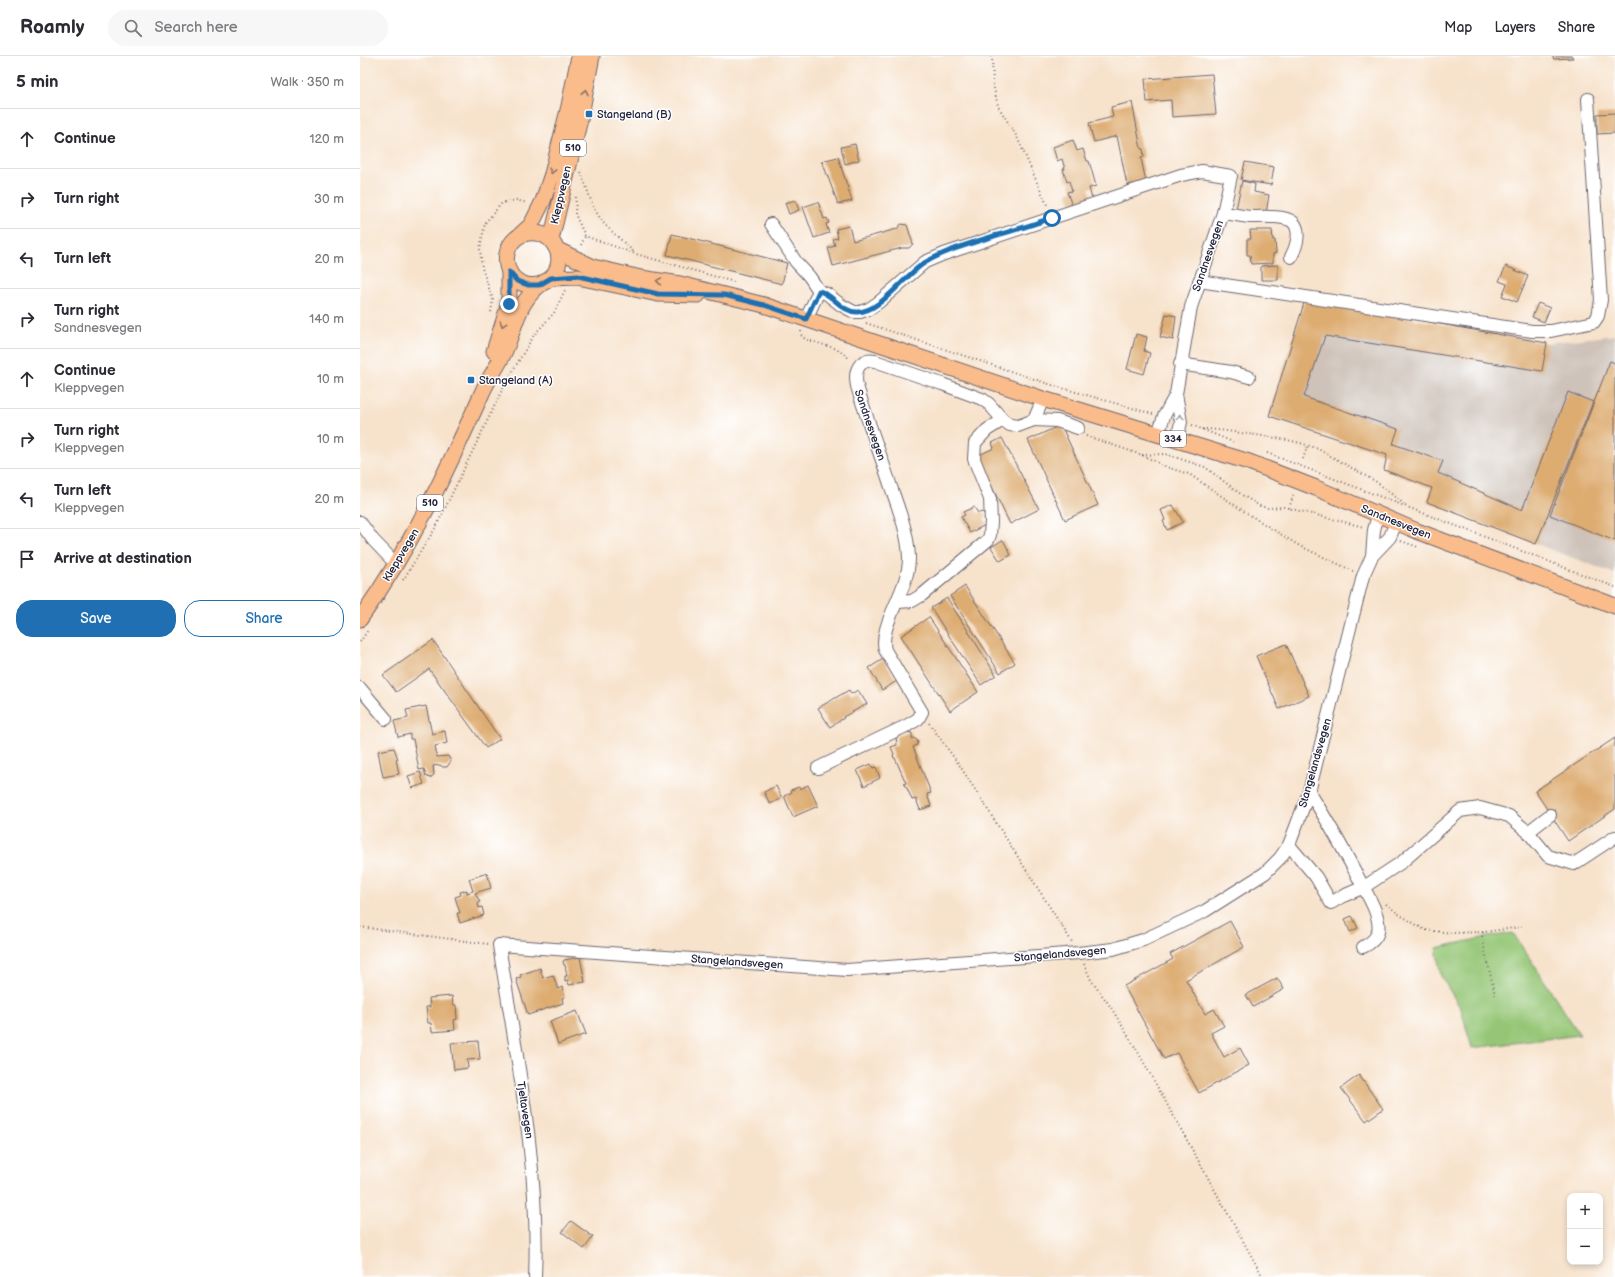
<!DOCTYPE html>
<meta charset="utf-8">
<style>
:root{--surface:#fff;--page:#f7f7f7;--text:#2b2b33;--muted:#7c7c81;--line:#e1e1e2;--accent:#1f6fb2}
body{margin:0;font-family:"Balsamiq Sans",sans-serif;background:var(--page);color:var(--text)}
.controls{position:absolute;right:12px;bottom:12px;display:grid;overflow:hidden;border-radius:8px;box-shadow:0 2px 6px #0003}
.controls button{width:36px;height:36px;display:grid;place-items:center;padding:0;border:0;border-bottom:1px solid var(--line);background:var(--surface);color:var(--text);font:20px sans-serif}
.stop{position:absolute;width:12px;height:12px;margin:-9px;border:3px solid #1f6fb2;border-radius:50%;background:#fff}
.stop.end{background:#1f6fb2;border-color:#fff;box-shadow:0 1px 4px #0008}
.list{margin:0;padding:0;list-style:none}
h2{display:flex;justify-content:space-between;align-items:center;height:52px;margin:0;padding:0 16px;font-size:17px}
h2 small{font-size:13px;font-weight:400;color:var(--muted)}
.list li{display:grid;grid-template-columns:26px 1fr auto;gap:12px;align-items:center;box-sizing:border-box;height:60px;padding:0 16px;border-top:1px solid var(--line)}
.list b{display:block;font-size:15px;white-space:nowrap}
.list p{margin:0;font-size:13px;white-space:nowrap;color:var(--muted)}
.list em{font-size:13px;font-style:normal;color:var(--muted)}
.actions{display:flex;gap:8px;padding:12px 16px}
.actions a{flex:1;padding:9px 0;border:1px solid var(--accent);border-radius:16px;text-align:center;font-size:14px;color:var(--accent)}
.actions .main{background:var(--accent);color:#fff}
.icon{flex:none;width:22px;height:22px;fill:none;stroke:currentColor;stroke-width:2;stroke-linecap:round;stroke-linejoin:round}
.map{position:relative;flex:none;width:1255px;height:1221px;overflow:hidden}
header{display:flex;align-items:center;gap:24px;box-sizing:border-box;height:56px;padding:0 20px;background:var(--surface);border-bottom:1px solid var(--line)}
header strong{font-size:19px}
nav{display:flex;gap:22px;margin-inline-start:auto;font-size:14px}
.search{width:280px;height:36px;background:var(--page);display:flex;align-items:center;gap:10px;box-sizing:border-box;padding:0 14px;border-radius:22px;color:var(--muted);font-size:15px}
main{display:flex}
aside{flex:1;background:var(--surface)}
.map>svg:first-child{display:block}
.industrial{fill:#cec2b9}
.green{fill:#95c676;stroke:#5c7458}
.building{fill:#ddac71}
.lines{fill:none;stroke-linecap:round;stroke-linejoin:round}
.minor-casing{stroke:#6d656d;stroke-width:14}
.major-casing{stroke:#6d656d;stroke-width:17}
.path{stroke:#6d656d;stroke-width:2;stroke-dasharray:1 3;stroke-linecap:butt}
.minor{stroke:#fff;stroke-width:12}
.major{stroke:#fabc8b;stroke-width:15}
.oneway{stroke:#8e6f63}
.oneway2{stroke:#9c9ca7}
.route{stroke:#1f6fb2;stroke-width:5}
.poi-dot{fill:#1f6fb2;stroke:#fff;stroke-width:1.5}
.labels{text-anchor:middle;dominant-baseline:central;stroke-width:3;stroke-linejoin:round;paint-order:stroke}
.shield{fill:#fff;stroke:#646476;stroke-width:1}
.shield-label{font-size:10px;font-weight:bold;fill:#22223b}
.poi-label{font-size:11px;fill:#22223b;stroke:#fff;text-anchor:start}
.street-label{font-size:11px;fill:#22223b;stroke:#fff}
</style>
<header>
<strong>Roamly</strong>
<div class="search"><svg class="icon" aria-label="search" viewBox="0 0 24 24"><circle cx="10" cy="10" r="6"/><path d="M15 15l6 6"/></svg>Search here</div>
<nav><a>Map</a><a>Layers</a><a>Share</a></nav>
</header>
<main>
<aside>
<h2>5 min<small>Walk · 350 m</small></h2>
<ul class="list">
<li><svg class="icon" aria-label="ahead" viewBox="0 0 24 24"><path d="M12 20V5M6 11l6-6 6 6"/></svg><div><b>Continue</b></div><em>120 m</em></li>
<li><svg class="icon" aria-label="right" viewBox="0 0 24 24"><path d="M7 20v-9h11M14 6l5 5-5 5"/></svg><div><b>Turn right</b></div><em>30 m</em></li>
<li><svg class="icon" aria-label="left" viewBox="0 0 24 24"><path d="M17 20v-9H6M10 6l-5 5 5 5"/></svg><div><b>Turn left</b></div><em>20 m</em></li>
<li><svg class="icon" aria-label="right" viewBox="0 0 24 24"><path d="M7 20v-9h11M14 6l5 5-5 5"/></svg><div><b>Turn right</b><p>Sandnesvegen</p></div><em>140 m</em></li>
<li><svg class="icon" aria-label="ahead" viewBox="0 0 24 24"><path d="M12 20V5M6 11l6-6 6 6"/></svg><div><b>Continue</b><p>Kleppvegen</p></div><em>10 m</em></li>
<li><svg class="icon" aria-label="right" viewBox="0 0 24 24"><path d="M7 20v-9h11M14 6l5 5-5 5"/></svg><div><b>Turn right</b><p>Kleppvegen</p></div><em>10 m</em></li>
<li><svg class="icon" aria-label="left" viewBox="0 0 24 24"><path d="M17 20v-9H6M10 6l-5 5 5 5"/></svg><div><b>Turn left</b><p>Kleppvegen</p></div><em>20 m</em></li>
<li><svg class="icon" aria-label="arrive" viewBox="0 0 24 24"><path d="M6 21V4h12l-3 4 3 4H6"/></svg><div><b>Arrive at destination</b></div></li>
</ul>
<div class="actions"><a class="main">Save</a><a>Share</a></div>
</aside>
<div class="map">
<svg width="1255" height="1221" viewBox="0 0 1255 1221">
<rect width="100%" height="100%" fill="#fff"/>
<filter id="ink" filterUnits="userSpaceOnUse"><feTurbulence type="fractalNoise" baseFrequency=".025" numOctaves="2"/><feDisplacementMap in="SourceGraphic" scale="8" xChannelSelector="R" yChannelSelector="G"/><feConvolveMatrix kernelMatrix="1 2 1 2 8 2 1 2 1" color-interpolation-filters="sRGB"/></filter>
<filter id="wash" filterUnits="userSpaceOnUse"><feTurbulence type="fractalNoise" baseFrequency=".012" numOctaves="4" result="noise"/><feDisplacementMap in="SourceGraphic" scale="16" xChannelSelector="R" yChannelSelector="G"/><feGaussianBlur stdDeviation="0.9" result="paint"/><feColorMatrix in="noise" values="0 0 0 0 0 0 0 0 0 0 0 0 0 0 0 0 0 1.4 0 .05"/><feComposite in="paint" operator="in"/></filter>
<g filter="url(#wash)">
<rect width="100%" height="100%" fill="#f7e2cb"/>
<!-- industrial -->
<polygon class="industrial" points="945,244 1187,287 1255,279 1255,518 1067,446 1072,432 1024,414 1027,399 909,360"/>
<!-- green -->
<polygon class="green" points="1153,877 1220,979 1112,992 1101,953 1081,920 1076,892 1122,882"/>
<g id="blocks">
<!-- building -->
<g class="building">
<polygon points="1193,0 1212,0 1213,2 1193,3"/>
<polygon points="852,18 856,58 812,61 811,44 787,46 785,23"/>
<polygon points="772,46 781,93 783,93 784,101 781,102 786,126 767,129 757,80 734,86 729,67 753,61 751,51"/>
<polygon points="1255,57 1255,77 1237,78 1237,58"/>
<polygon points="713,84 717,95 723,93 727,105 729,105 736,130 729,132 732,143 712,150 707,136 712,135 709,125 707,126 703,113 705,113 702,103 697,105 693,91"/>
<polygon points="495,88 499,104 485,108 481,91"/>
<polygon points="478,101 492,145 478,148 462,105"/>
<polygon points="885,106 914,111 911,129 881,124"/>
<polygon points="882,125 895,128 894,136 909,139 906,158 876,153"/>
<polygon points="435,144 439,154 429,158 425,147"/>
<polygon points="458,146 464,163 467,162 469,167 466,168 469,177 454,182 443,151"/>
<polygon points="541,168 547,169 553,188 549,192 542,192 473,210 468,192 475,190 473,183 478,182 476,173 489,170 493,185 537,173"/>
<polygon points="890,174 912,174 913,184 915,184 916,197 913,198 913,207 891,208 890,199 887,199 887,183 891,183"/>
<polygon points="312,178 427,207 422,228 307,199"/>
<polygon points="918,209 918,224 901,224 901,210"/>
<polygon points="1146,210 1168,220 1157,246 1142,240 1147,228 1139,225"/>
<polygon points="945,244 1187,287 1182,315 965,280 944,341 1038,373 1033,388 1083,405 1078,417 1162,454 1208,336 1233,346 1176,488 1067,446 1072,432 1024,414 1027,399 909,360"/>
<polygon points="1178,247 1190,252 1184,266 1172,261"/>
<polygon points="806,258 816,260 813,284 800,281"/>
<polygon points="776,278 787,281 784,295 790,297 784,318 767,313"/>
<polygon points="1250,305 1255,307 1255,485 1190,459"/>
<polygon points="701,369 738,449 705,464 668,384"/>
<polygon points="642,382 679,453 650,468 617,400 634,392 632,387"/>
<polygon points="813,449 823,466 807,474 803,465 805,464 801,454"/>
<polygon points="614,451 618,457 623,456 626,461 624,462 627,468 610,477 601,461 605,459 603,456"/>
<polygon points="643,484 651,499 640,505 631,491"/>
<polygon points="605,530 655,607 640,617 590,540"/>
<polygon points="587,542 636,619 621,629 571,552"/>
<polygon points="569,561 618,636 590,655 541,580"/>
<polygon points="73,584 140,683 126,692 69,613 36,636 23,619"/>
<polygon points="926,588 949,640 919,653 896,600"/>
<polygon points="523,603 537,625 522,634 509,612"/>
<polygon points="489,634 491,638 498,634 507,648 483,661 484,662 470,671 458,652"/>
<polygon points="66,650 72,678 85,675 87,687 75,690 77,701 88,700 91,705 87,711 83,711 80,709 73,710 74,719 70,722 66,720 64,713 59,714 53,683 50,683 50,678 38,681 34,665 48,662 46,654"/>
<polygon points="546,676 552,677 552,683 554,682 558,685 557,689 553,691 571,737 567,738 571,750 560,754 556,743 552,744 547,732 546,732 544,728 546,727 535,702 534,702 533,699 534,698 531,691 537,689 536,681"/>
<polygon points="1255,682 1255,753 1208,785 1175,735"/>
<polygon points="34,692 38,703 36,703 39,718 23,721 18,695"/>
<polygon points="511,708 513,712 516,711 520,722 504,730 497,714"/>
<polygon points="60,716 64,728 52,732 48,720"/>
<polygon points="448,729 458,750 433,761 424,740 432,736 431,734 439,731 440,733"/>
<polygon points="416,730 422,742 410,748 404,736"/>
<polygon points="127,817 131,832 115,837 120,846 118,847 119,852 122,851 124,859 100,867 97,857 100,857 95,841 101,839 100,836 107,834 107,837 113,835 109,823"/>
<polygon points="992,860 998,872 990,876 985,863"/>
<polygon points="870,865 884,891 826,924 845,958 854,953 864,970 851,977 864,1001 880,992 889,1009 839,1037 817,997 804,1003 764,930 813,903 810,898"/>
<polygon points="220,901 225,926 209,929 208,924 205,925 205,920 207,920 205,909 204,909 203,906 204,904"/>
<polygon points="180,912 183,922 193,919 198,933 202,931 205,941 202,942 203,947 168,959 156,923 161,921 160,919"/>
<polygon points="917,922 924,933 893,951 886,939"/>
<polygon points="92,940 93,949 96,949 97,963 94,964 95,974 72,976 71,967 68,967 66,951 70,951 69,942"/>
<polygon points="217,955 226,978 198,988 190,965"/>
<polygon points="118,985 120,1003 107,1004 108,1012 94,1014 91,987"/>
<polygon points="999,1019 1023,1053 1006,1065 981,1032"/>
<polygon points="211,1165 233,1181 224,1193 202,1176"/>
</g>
</g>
</g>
<g filter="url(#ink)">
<use href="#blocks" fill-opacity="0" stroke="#6d656d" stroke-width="1"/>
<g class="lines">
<!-- minor casing -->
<g class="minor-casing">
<g id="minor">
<path d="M 863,157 C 872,158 881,160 890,161 C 901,161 925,159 933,166 C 942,175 936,192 931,201"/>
<polyline points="411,168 436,206 449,220 459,235 467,238 481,249 494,256 500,256 509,253 519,246 565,206 584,198 821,119 842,115 871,120 863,157 831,251 816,338 821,366 817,384"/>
<polyline points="839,225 1172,275 1191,275 1234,266 1238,260 1241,244 1228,43"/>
<polyline points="446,263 459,235"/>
<polyline points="820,308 871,316 889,321"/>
<polyline points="674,364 697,365 718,372"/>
<polyline points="798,378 804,360 816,338"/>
<polyline points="0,466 13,484 36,508"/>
<polyline points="1012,500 1014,474 1018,459"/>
<polyline points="538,546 552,545 562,539 628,484 630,479 631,466 630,443 614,403 615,387 627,374 643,364"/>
<polyline points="0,632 26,663"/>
<path d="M 458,712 L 548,669 L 558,663 L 562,656 L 525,594 C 518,569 550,533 549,501 C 548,477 539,454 531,431 C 520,397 507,364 497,330 C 494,316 498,302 515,305 L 582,328 L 622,343 L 629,348 L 643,364 L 650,369 L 658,370 L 674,364 L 683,343"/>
<path d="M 949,736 C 967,763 982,791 997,819 C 1004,834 1022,859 1018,876 C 1016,883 1009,888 1003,891"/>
<polyline points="1168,776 1190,759"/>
<polyline points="929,789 956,821 971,847 981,841 1004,831 1042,806 1100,755 1120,752 1149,760 1168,776 1188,800 1214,808 1255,781"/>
<path d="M 175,1221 C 180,1110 156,999 139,889 L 487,914 L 719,897 L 753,893 L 783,884 L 845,855 L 905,817 L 920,802 L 929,789 L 949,736 L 1003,520 L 1012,500 L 1030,481 L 1036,466"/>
</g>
</g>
<!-- major casing -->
<g class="major-casing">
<g id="major">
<polyline points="159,180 171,169 183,145 192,118 209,50 219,0"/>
<polyline points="191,184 221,59 232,0"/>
<polyline points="198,194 233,211 281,222 320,228 404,249 683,343 889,406 956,432 1057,475 1255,550"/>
<polyline points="191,222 218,221 298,238 338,239"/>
<polyline points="134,295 149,248 149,216"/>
<path d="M 0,563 C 51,491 86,417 122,337 C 129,321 140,308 146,292 C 152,278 156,260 164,247 C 168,241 174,233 180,229 C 183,226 187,225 190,223 C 198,216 202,202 196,192 C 192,184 186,178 176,177 C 142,173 135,222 167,229 C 171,230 176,229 179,229"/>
</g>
</g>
<!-- path -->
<g class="path">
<polyline points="632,0 633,28 638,50 657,81 688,151"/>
<polyline points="221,116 234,153 245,169 275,197"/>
<polyline points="216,141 215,158 225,180 276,198 374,226"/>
<polyline points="221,189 225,181"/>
<polyline points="131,256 133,244 122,212 120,193 125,167 142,147 156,144 167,147"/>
<polyline points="506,267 695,330 793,358"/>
<polyline points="441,275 441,279 445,283 477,293 490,303"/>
<polyline points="832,369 873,386"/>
<path d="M 842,373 C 857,373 873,376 888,378 C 911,381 936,384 958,393 L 1015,425 L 1044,448"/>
<polyline points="726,380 782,399 809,412 829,418 885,456 938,489 993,515"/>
<polyline points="907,397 1255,531"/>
<polyline points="782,399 805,398 845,411 882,439 900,450 908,452 924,451 1004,471"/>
<polyline points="943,403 948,389"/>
<polyline points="929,452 934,438"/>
<polyline points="1041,485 1058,491"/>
<polyline points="43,524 76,471 145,328 174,279 194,257 205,234"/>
<polyline points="0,586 8,574"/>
<polyline points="569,667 600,710 712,886"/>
<polyline points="1026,848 1040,859 1065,874 1093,877 1123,876 1162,871"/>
<polyline points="0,871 128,888"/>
<polyline points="1123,876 1122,882 1135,939"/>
<polyline points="724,908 731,924 750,950 778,996 903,1221"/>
</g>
<!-- minor -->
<use href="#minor" class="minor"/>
<!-- major -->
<use href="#major" class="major"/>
</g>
<!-- one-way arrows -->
<defs><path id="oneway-chevron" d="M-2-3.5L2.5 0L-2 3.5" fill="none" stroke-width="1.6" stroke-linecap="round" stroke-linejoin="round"/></defs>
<g class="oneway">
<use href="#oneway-chevron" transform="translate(225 36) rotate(-79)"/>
<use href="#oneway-chevron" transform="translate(192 115) rotate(105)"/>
<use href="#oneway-chevron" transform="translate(299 225) rotate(-171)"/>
<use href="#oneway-chevron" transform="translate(143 268) rotate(107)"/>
</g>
<use class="oneway2" href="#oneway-chevron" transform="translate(820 361) rotate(-97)"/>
</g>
<g class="lines" filter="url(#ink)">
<!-- route -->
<path class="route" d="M 149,248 L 149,216 L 157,225 L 168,229 L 179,229 L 191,222 L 218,220 L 298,238 L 364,239 L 404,249 L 446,263 L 459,235 C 473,238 482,257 498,256 C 521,256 546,217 566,206 C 587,194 612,187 634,180 C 654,175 673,168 692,162"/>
</g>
<!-- markers -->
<g class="poi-dot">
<rect x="225" y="54" width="8" height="8" rx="2"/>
<rect x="107" y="320" width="8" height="8" rx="2"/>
</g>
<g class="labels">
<!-- shield labels -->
<g class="shield">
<rect x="200" y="84" width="26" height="16" rx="3"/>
<rect x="800" y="375" width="26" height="16" rx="3"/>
<rect x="57" y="439" width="26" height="16" rx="3"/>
</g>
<g class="shield-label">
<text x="213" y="92">510</text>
<text x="813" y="383">334</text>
<text x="70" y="447">510</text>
</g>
<!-- poi labels -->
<g class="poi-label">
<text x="237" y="58">Stangeland (B)</text>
<text x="119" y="324">Stangeland (A)</text>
</g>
<!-- street labels -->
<g class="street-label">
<text transform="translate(201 139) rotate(-77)">Kleppvegen</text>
<text transform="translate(848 200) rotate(-71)">Sandnesvegen</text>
<text transform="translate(510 369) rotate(71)">Sandnesvegen</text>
<text transform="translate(1036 466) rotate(22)">Sandnesvegen</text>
<text transform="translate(41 499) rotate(-59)">Kleppvegen</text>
<text transform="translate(955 707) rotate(-74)">Stangelandsvegen</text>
<text transform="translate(700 898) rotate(-5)">Stangelandsvegen</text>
<text transform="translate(377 906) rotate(4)">Stangelandsvegen</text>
<text transform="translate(165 1054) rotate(81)">Tjeltavegen</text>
</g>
</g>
</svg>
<div class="controls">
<button>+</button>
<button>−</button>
</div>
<div class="stop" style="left:692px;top:162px"></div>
<div class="stop end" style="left:149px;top:248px"></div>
</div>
</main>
